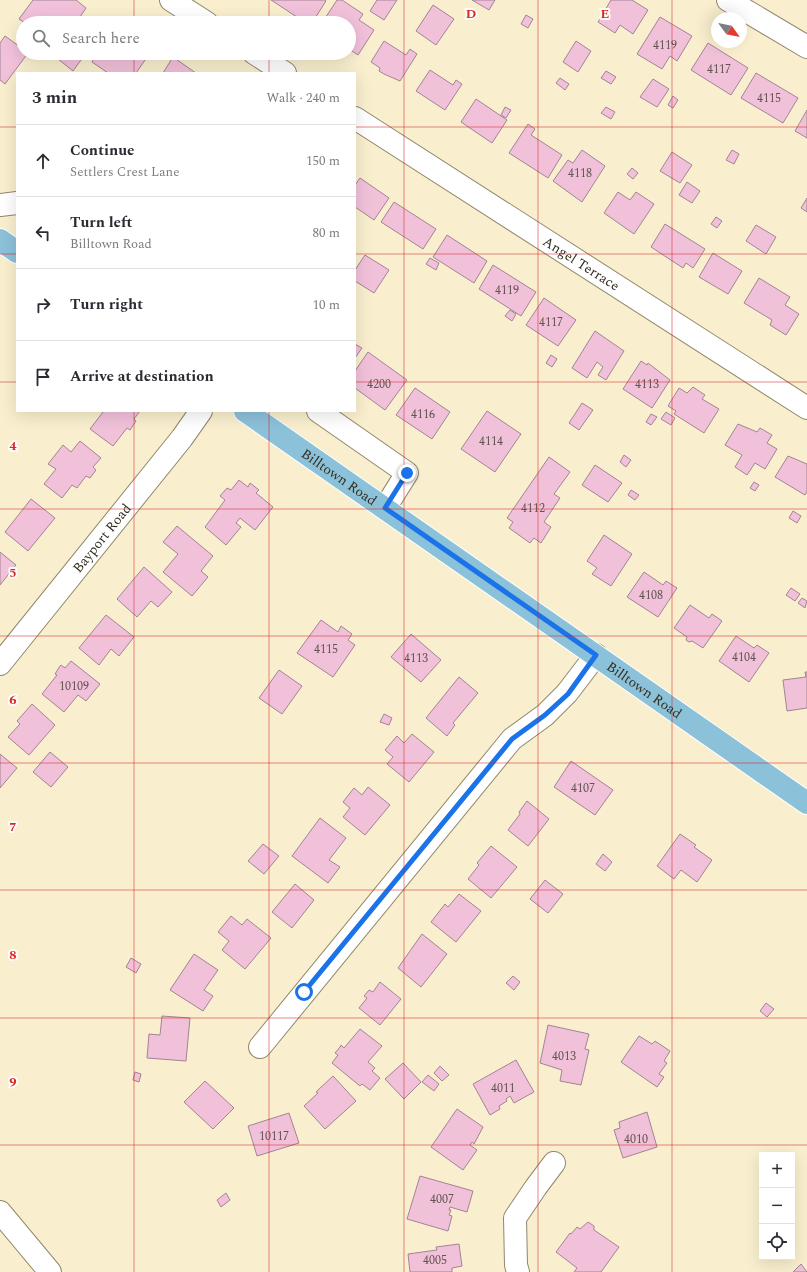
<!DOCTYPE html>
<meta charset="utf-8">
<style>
:root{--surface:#fff;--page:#f2f2f3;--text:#2b2b33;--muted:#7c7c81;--line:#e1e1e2}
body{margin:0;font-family:Spectral,serif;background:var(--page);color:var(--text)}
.controls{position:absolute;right:12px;bottom:12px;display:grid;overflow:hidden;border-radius:0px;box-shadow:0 4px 16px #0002}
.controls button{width:36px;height:36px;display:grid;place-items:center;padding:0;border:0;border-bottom:1px solid var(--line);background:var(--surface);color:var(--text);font:20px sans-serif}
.compass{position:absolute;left:711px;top:12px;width:36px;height:36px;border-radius:50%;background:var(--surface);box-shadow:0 4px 16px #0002;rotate:123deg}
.stop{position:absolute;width:12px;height:12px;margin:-9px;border:3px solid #1a73e8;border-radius:50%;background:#fff}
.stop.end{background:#1a73e8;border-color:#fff;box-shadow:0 1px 4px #0008}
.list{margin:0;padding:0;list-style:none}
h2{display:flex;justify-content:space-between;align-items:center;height:52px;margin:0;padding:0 16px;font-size:17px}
h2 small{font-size:13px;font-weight:400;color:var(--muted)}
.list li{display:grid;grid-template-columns:26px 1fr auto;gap:12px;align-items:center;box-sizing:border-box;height:72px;padding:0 16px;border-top:1px solid var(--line)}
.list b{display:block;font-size:15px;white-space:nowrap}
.list p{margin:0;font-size:13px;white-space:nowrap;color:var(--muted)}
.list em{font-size:13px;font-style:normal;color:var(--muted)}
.icon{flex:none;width:22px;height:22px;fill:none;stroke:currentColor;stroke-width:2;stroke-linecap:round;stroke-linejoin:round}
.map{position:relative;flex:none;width:807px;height:1272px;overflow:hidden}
.search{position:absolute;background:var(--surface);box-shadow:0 4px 16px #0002;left:16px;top:16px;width:340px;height:44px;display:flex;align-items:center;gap:10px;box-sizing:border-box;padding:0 14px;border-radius:22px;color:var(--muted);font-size:15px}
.panel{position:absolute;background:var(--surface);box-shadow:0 4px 16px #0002;left:16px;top:72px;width:340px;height:340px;border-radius:0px}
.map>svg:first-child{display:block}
.building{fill:#f1c1da;stroke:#a28494}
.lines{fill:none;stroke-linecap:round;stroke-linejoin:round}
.minor-casing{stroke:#91876a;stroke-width:24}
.major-casing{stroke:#fff;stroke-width:24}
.minor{stroke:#fff;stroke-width:22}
.major{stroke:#8cc1da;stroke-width:22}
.route{stroke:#1a73e8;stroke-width:5}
.grid{fill:none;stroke:#d62828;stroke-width:1;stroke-opacity:0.55}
.labels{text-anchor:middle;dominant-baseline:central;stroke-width:4;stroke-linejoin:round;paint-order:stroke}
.number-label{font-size:12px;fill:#625450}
.street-label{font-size:14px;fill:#332f22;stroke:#fefcf6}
.grid-label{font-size:13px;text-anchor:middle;font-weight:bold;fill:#d62828;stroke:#fefcf6;stroke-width:4;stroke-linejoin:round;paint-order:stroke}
</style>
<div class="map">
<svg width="807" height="1272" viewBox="0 0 807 1272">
<rect width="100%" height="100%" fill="#f9efcf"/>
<!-- building -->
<g class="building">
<polygon points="33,0 76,0 86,8 76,23 25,23 19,19"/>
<polygon points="271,0 325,0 326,1 312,23 306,23"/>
<polygon points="337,0 342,0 363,14 359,20 374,30 358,55 349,49 349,23 322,23"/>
<polygon points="377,0 397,0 384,20 370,11"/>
<polygon points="472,0 495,0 489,10"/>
<polygon points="611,0 632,0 648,10 633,34 620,25 615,33 598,22"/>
<polygon points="433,5 454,19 436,45 416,31"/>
<polygon points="526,15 533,19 528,28 521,24"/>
<polygon points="660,17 692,36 677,61 670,56 662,69 637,54"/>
<polygon points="5,36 23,49 23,53 28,53 5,84 0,80 0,43"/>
<polygon points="384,41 406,55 410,49 417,54 400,81 384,74 379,71 380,68 371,62"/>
<polygon points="576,41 591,51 578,72 563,62"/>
<polygon points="708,43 748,68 731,95 691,70"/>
<polygon points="63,53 72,53 81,60 73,71 58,59"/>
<polygon points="98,53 150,53 136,73 108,73 92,62"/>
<polygon points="173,57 193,71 196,73 163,73"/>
<polygon points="430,70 453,85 456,80 462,84 445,110 416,91"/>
<polygon points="606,71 616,77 611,84 601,78"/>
<polygon points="756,73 798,98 783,123 741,98"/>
<polygon points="560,78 569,84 565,90 556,83"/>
<polygon points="653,79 669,89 657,107 640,97"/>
<polygon points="673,96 678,100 673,108 668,105"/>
<polygon points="476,99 507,120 492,143 461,122"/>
<polygon points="505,107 511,110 506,118 501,115"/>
<polygon points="606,107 615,112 611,119 601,113"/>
<polygon points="807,110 807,138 795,131"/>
<polygon points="528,124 535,129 531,135 562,155 548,178 509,153"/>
<polygon points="582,150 605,166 582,202 553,181 568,160 573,163"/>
<polygon points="732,150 739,154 734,164 726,160"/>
<polygon points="672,152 692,165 680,183 660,171"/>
<polygon points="632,168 638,173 633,179 627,174"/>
<polygon points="360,178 389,198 374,220 355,207 355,185"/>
<polygon points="687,182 700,191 692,203 679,195"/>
<polygon points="618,192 630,200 636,192 654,204 634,234 604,213"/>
<polygon points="807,198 807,212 801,208"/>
<polygon points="394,202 436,229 423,249 381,222"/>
<polygon points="716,217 722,221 717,228 711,224"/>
<polygon points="665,224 705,249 693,268 686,263 683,268 651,247"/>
<polygon points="756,225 776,237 766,254 746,241"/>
<polygon points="447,235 487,261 474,283 433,257"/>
<polygon points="713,253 742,271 728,294 699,277"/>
<polygon points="365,255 389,270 374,293 355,281 355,270"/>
<polygon points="430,258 439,263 436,270 426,264"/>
<polygon points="493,265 536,292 521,316 479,289"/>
<polygon points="759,278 790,297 785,305 799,314 786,335 770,325 772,320 744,303"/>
<polygon points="544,298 576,320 558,346 526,325"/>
<polygon points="510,310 516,314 512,321 505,316"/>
<polygon points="595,331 624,351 606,380 598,375 603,367 597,362 587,378 572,368"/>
<polygon points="355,344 362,348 355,358"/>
<polygon points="368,352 407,380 385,410 355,388 355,371"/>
<polygon points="551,355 557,359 552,367 546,363"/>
<polygon points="641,361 647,365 648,363 670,380 652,408 623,389"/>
<polygon points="693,387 705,395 702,399 719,409 704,433 674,414 676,411 668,406 679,388 687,393"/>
<polygon points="415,388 450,412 432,439 396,415"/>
<polygon points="582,403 593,410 579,430 569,423"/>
<polygon points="101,411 140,411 134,419 136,421 130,430 127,428 113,446 90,429 103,412"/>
<polygon points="487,411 521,434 495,472 461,449"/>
<polygon points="666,412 675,418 671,425 661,419"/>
<polygon points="651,414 657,417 651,425 646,422"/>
<polygon points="738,424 757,432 760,428 772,435 767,443 777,449 765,469 755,463 747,475 735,467 742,455 725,445"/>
<polygon points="80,441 101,458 93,467 96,470 90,478 86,476 77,488 72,485 62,498 44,484 56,469 48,464 63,445 71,452"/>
<polygon points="624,455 631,460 626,467 620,462"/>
<polygon points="788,456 807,464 807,492 805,495 775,477"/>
<polygon points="549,457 570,472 554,494 560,498 544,522 551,527 541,543 534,538 530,543 509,528 513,522 507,518"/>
<polygon points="595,465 622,483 608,502 582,485"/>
<polygon points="239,480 248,487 250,483 259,490 256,493 273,507 255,530 240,518 236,523 241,527 226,545 205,527 225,500 220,496 227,488 231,490"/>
<polygon points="754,482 759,485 755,491 750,488"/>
<polygon points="631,490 639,495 635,500 628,495"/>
<polygon points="31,499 55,518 28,551 5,532"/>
<polygon points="793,511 801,516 797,523 789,518"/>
<polygon points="177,526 213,556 201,571 208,577 192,596 163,572 178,554 163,542"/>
<polygon points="604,535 632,554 611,586 592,574 597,568 587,561"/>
<polygon points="0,552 16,565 0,585"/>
<polygon points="144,567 172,592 158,607 151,601 137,617 117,599"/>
<polygon points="644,572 663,585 666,581 677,588 658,617 627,597"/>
<polygon points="791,588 800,594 795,601 786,595"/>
<polygon points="802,598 807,601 805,608 798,603"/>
<polygon points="690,605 709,618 712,614 722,621 703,648 692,641 689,642 686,640 687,637 674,628"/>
<polygon points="106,615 134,637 119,656 111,649 99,665 79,648"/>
<polygon points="321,620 338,632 341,626 352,634 348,640 355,645 333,677 297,653"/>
<polygon points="411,634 441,660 421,682 391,657"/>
<polygon points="736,636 754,648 757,645 769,653 749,682 719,661"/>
<polygon points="71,661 100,684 86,701 78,695 64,712 42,694 57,675 55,674 60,666 61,665 65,668"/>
<polygon points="279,670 302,686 282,714 259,698"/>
<polygon points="805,672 807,672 807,708 787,711 783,680 806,677"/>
<polygon points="459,677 478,693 453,723 455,725 447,736 426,718"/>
<polygon points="32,704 55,725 29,755 8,737 20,724 17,721"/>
<polygon points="384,714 392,718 389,725 380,722"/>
<polygon points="412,734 434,752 409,782 387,764 393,757 385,750 397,736 404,743"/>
<polygon points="50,752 68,767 51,787 33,772"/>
<polygon points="0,754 17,768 0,788"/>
<polygon points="571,761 613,790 595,815 554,787"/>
<polygon points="368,787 390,805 365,835 343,817 350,808 343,802 354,788 362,795"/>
<polygon points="527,801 549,819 528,846 508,830 520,814 519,812"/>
<polygon points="320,818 346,838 329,860 340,867 328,883 292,856"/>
<polygon points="680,834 696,845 694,847 712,860 697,882 681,870 674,879 657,866"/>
<polygon points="263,844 279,856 264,874 248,861"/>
<polygon points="491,846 517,867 491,898 468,879 479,865 477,863"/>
<polygon points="603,854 612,862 605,871 596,864"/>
<polygon points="545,880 563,894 548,913 530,899"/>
<polygon points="295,884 314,900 292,928 272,912"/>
<polygon points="459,894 481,911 456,942 431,922 445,904 448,907"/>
<polygon points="231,916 242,925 247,919 271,938 245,969 222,950 229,941 218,932"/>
<polygon points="422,934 447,954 421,987 398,968"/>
<polygon points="194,954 218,970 204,990 213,996 203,1011 170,990"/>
<polygon points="131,958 141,964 136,973 126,967"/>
<polygon points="513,976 520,982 514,990 506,983"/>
<polygon points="380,982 401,999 380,1025 359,1008 367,998 364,996 369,990 373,992"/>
<polygon points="766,1003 774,1009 767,1017 760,1011"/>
<polygon points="162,1016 190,1018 186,1061 147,1058 149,1034 160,1035"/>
<polygon points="548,1025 589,1034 585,1049 589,1050 581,1085 560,1081 562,1070 540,1063"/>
<polygon points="360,1029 382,1046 368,1062 375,1068 372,1071 380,1078 370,1090 362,1084 360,1086 332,1063 338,1055 335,1053 340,1047 341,1045 344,1048"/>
<polygon points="639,1036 652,1044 655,1041 670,1051 664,1061 667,1063 659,1074 664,1077 657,1087 621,1062"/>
<polygon points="516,1060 534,1092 514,1103 510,1096 506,1099 507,1101 499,1106 500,1109 490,1115 473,1084"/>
<polygon points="403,1063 421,1082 404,1099 385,1079"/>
<polygon points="440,1066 449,1075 442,1081 434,1073"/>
<polygon points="135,1072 141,1074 139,1082 133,1080"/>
<polygon points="428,1075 439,1084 434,1091 422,1082"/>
<polygon points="333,1076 356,1101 325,1129 304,1106 318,1093 316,1092 318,1090"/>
<polygon points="205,1081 234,1108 213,1129 184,1102"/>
<polygon points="457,1109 483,1127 474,1144 472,1142 470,1145 477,1150 463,1170 431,1147"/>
<polygon points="647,1112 657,1147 623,1158 614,1130 620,1128 619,1122"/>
<polygon points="289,1113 299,1143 257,1156 248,1126"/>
<polygon points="420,1176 473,1191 467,1212 450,1207 449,1210 451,1210 449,1215 452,1216 448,1231 407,1219"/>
<polygon points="226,1193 230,1200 221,1207 217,1200"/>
<polygon points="588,1222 594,1226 594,1230 619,1247 601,1272 574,1272 577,1268 556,1252 570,1233 571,1234 577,1227 580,1229"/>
<polygon points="459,1244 462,1266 452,1268 452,1272 410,1272 408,1254 437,1250 436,1247"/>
<polygon points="801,1264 807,1272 793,1272"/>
</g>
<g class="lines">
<!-- minor casing -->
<g class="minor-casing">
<g id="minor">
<polyline points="171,0 207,23"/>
<polyline points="728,0 807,47"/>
<polyline points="254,53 285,73"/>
<path id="s1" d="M 355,118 L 807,408"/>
<polyline points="0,205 17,203"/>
<polyline points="318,411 407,473 385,508"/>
<path id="s2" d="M 0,664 L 182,438 L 201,411"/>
<polyline points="260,1047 512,739 545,715 567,693 596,655"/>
<polyline points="0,1212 50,1272"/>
<polyline points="518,1272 516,1265 515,1218 536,1187 554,1163"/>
</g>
</g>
<!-- major casing -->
<g class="major-casing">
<g id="major">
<polyline points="0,240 17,252"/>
<path id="s3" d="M 245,411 L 807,803"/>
</g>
</g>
<!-- minor -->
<use href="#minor" class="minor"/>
<!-- major -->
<use href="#major" class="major"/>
</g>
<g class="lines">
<!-- route -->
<polyline class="route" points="304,992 512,739 545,715 568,694 596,655 385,508 407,473"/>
</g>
<!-- grid -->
<path class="grid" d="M 134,0 L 134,23M 269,0 L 269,23M 404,0 L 404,1272M 538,0 L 538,1272M 672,0 L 672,1272M 134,53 L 134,73M 269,53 L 269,73M 0,127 L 17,127M 355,127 L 807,127M 0,254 L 17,254M 355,254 L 807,254M 0,382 L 17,382M 355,382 L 807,382M 134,411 L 134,1272M 269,411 L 269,1272M 0,509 L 807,509M 0,636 L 807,636M 0,763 L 807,763M 0,890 L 807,890M 0,1018 L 807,1018M 0,1145 L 807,1145"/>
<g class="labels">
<!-- number labels -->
<g class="number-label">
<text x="665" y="45">4119</text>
<text x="719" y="69">4117</text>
<text x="769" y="98">4115</text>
<text x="580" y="173">4118</text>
<text x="507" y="290">4119</text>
<text x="551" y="322">4117</text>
<text x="379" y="384">4200</text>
<text x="647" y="384">4113</text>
<text x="423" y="414">4116</text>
<text x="491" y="441">4114</text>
<text x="533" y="508">4112</text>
<text x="651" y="595">4108</text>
<text x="326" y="649">4115</text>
<text x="744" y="657">4104</text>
<text x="416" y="658">4113</text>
<text x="74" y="686">10109</text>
<text x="583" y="788">4107</text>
<text x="564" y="1056">4013</text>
<text x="503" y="1088">4011</text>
<text x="274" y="1136">10117</text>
<text x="636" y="1139">4010</text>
<text x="442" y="1199">4007</text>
<text x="435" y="1260">4005</text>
</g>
<!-- street labels -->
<g class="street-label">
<text stroke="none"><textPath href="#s1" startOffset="269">Angel Terrace</textPath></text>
<text stroke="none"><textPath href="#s3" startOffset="115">Billtown Road</textPath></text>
<text stroke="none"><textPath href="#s2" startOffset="162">Bayport Road</textPath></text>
<text stroke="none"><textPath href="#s3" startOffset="487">Billtown Road</textPath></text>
</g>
</g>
<g class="grid-label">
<text x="471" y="18">D</text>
<text x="605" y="18">E</text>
<text x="13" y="450">4</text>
<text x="13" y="577">5</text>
<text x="13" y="704">6</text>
<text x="13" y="831">7</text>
<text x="13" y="959">8</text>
<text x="13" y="1086">9</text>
</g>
</svg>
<div class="controls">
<button>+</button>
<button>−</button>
<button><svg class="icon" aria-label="locate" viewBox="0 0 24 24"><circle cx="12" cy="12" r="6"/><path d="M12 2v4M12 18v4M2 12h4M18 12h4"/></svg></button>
</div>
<svg class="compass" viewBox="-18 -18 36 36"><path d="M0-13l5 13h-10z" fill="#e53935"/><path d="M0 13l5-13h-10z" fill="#7c7c81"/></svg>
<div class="stop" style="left:304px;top:992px"></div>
<div class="stop end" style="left:407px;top:473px"></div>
<div class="search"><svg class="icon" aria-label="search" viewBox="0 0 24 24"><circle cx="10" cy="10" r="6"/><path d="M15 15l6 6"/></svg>Search here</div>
<section class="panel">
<h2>3 min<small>Walk · 240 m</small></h2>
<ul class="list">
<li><svg class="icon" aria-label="ahead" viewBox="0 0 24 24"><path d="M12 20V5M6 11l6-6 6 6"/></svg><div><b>Continue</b><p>Settlers Crest Lane</p></div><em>150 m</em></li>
<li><svg class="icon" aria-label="left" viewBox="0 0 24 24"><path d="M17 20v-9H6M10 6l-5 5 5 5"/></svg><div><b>Turn left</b><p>Billtown Road</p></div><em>80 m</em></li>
<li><svg class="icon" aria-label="right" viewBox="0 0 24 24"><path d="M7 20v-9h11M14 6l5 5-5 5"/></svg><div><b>Turn right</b></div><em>10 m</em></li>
<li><svg class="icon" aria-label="arrive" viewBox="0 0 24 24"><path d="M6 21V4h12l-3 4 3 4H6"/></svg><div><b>Arrive at destination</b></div></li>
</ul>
</section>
</div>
